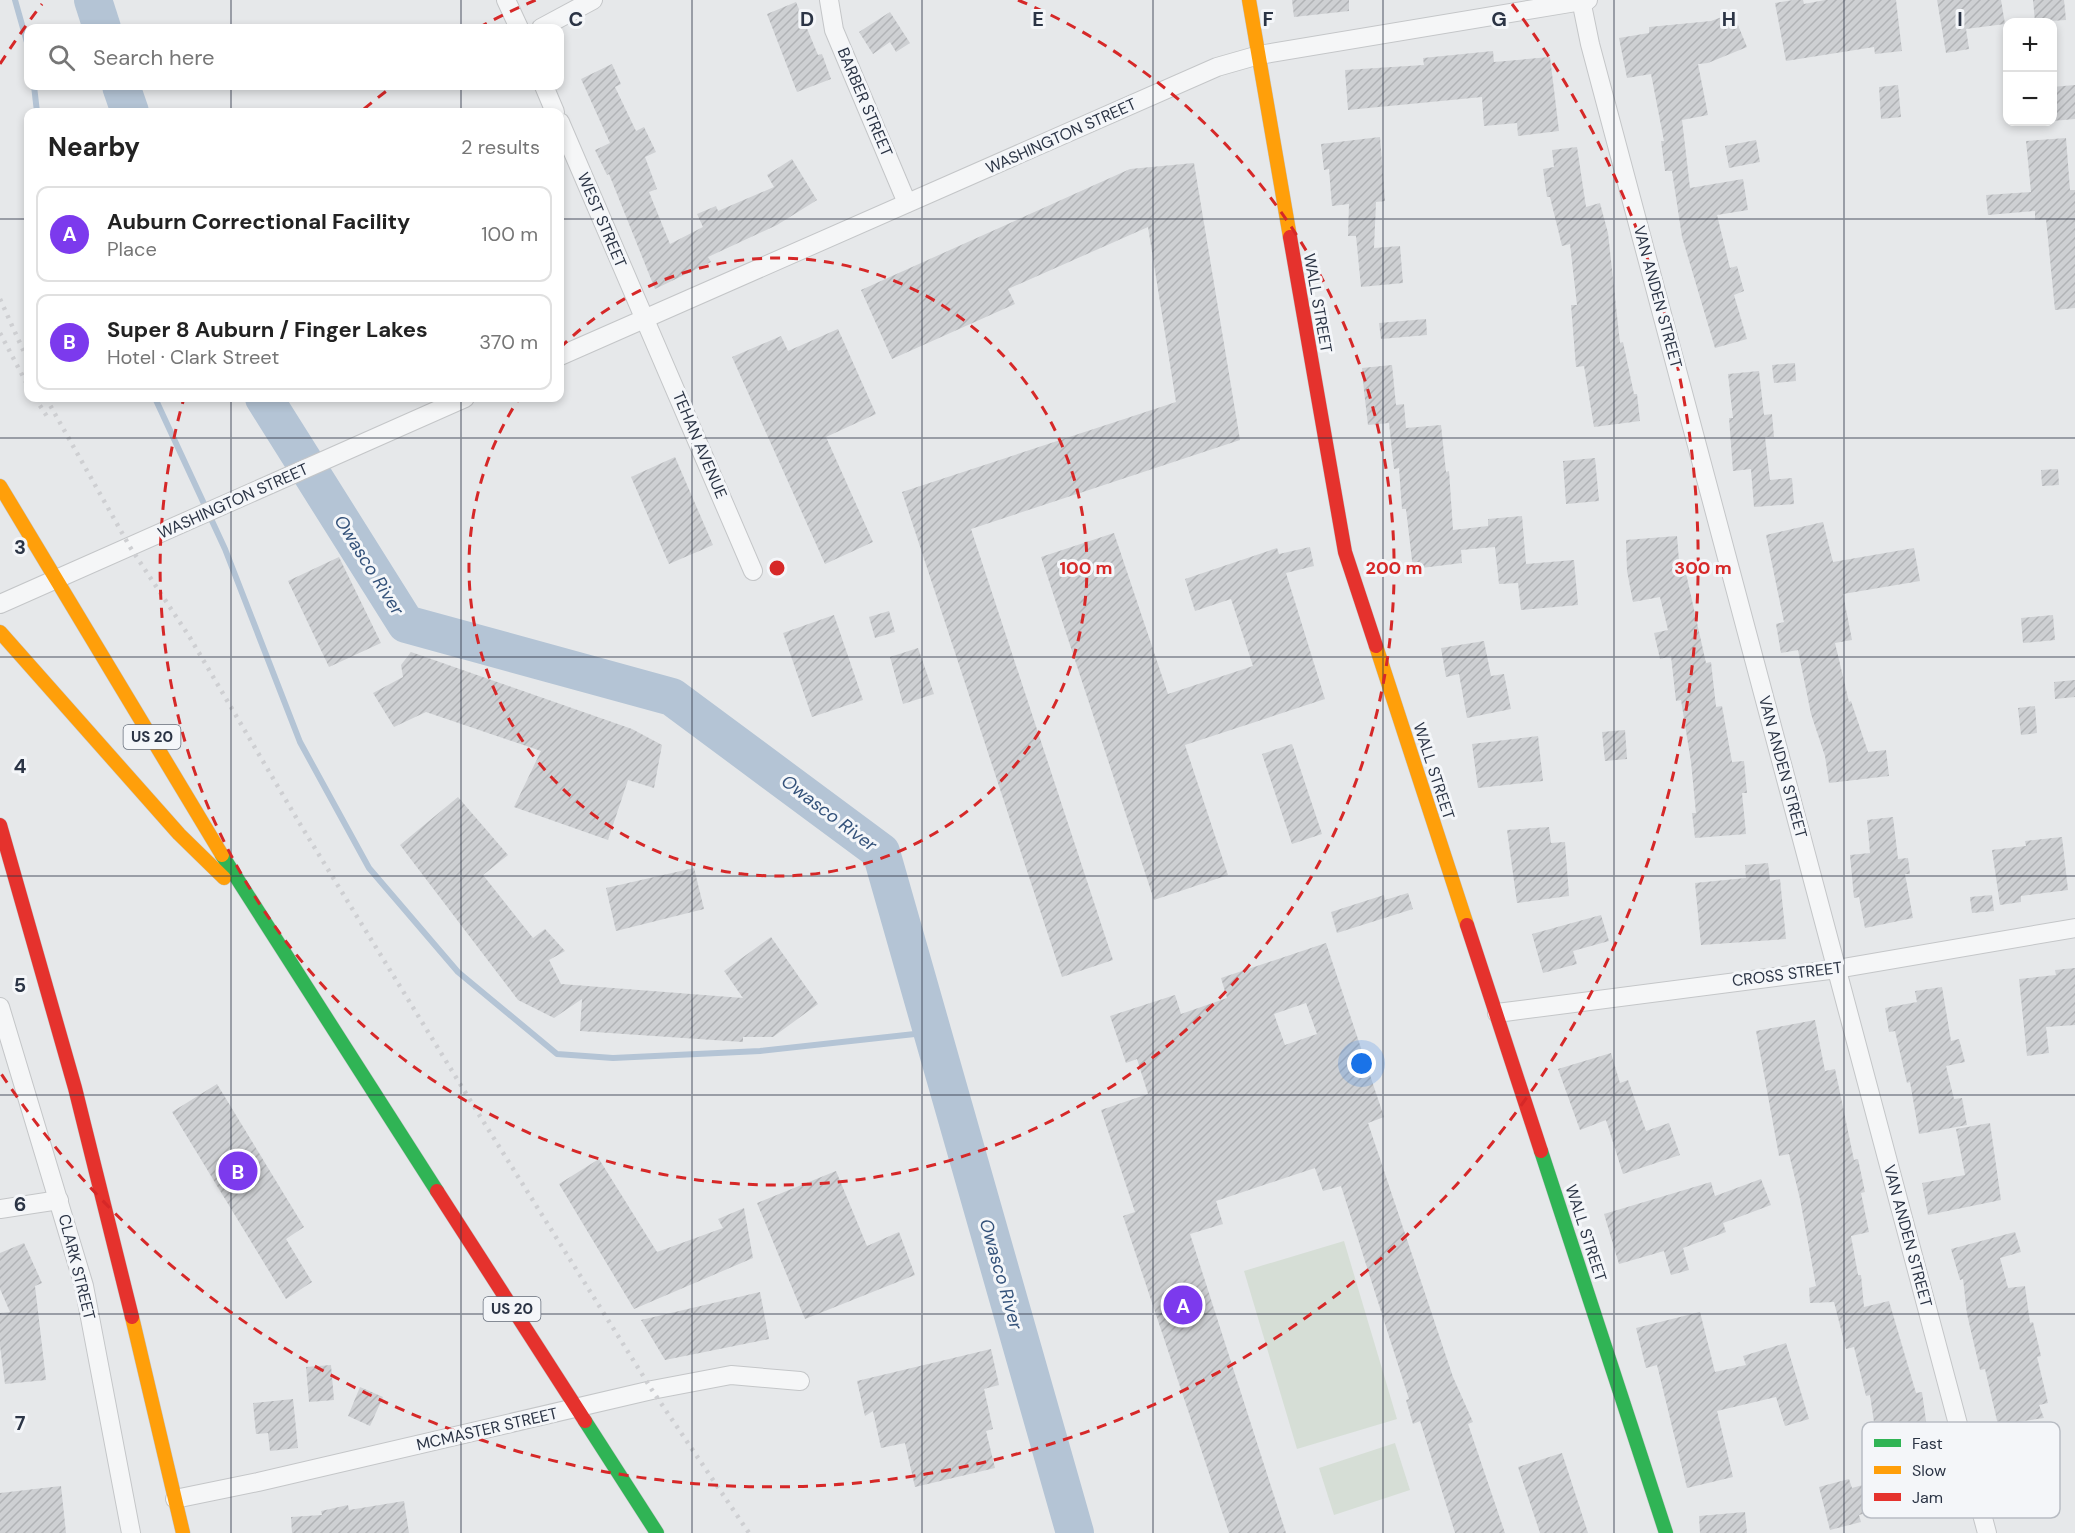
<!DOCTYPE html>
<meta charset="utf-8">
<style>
:root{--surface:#fff;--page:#f2f2f2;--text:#222;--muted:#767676;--line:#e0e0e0;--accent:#7c3aed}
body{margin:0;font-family:"DM Sans",sans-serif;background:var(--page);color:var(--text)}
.controls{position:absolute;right:18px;top:18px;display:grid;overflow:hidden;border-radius:12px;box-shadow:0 3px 9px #0003}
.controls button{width:54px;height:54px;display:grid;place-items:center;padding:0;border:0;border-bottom:2px solid var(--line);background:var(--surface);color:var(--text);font:30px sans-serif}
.you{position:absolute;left:1362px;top:1064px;width:21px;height:21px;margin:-15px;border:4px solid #fff;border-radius:50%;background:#1a73e8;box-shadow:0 0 0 9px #1a73e833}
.badge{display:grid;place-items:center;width:39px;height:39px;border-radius:50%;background:var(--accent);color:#fff;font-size:20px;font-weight:700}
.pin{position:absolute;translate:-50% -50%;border:3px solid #fff;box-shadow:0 2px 6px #0006}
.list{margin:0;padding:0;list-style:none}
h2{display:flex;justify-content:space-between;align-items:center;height:78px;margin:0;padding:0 24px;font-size:26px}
h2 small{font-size:20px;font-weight:400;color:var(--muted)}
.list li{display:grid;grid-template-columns:39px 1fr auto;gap:18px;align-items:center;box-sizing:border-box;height:96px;margin:0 12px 12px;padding:0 12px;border:2px solid var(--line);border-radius:12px}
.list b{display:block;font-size:22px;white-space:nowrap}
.list p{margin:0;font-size:20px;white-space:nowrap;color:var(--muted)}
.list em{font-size:20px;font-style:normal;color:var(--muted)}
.icon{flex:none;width:33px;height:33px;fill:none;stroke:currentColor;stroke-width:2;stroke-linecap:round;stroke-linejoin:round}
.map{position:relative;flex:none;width:2075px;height:1533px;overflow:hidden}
.search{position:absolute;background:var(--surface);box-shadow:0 3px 9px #0003;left:24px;top:24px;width:540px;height:66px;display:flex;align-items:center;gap:15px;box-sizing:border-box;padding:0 21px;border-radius:12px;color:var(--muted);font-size:22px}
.panel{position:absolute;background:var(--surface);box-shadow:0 3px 9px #0003;left:24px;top:108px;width:540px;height:294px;border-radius:12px}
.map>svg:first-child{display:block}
.green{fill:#d6ded6}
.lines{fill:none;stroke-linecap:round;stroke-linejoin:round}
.stream{stroke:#b4c4d5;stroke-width:6}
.river{stroke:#b4c4d5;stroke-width:38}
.building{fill:url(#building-hatch);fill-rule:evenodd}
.street-casing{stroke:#c4c6c8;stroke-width:20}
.fast-casing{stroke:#c4c6c8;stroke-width:15}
.slow-casing{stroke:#c4c6c8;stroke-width:15}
.jam-casing{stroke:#c4c6c8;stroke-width:15}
.street{stroke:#f5f6f7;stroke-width:18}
.fast{stroke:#30b455;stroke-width:14}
.slow{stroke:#ff9f0a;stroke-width:14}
.jam{stroke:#e5322d;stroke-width:14}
.rail{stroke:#cecfd2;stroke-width:4.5;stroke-dasharray:3 6;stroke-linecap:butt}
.grid{fill:none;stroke:#2b3445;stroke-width:1.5;stroke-opacity:0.55}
.ring{fill:none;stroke:#d62828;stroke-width:3;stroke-dasharray:10 8}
.labels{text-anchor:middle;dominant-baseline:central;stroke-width:6;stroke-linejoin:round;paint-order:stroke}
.shield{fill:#f4f6f9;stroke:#676e7b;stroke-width:1.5}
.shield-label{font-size:15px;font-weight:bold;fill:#2b3445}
.street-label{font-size:16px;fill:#2b3445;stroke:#f4f6f9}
.water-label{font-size:18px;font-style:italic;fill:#34527a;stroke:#f4f6f9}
.key{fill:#f4f6f9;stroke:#b8bcc3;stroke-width:1.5}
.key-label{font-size:16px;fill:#2b3445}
.grid-label{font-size:20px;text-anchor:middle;font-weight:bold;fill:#2b3445;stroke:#f4f6f9;stroke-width:6;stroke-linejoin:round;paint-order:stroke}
.centre{fill:#d62828;stroke:#f4f6f9;stroke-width:3}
.ring-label{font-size:18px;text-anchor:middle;font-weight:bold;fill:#d62828;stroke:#f4f6f9;stroke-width:6;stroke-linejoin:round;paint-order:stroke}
</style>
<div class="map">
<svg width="2075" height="1533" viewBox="0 0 2075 1533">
<defs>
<pattern id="building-hatch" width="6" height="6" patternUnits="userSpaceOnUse" patternTransform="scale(1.5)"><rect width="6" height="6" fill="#ced0d3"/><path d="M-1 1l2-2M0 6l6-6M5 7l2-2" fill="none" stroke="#b1b3b6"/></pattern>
</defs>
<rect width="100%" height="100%" fill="#e6e8ea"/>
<!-- green -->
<g class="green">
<polygon points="1344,1241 1397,1419 1297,1449 1244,1271"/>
<polygon points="1395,1443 1410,1490 1334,1515 1319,1468"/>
</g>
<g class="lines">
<!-- stream -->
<g class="stream">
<polyline points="15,0 28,46"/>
<polyline points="34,86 37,112"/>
<polyline points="155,398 225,549 300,742 369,868 458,972 557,1054 613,1058 760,1051 933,1032"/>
</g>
<!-- river -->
<g class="river">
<polyline points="93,0 102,28"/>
<polyline points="121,86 130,112"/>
<polyline points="264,398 406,624 672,697 881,852 1075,1533"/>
</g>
</g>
<!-- building -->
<g class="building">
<polygon points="1292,0 1349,0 1349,11 1294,17"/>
<polygon points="1793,0 1803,0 1804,4 1825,0 1896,0 1902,51 1875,54 1874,47 1786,61 1775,3"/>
<polygon points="1937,0 2001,0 2005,24 1966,29 1969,49 1946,53"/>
<polygon points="2033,0 2064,0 2066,20 2035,22"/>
<polygon points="796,2 818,55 822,54 831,79 797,92 767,14"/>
<polygon points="890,12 910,43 896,52 890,42 873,54 859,32"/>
<polygon points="1733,13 1747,47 1708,63 1698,64 1708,115 1682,120 1690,188 1743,179 1748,210 1717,215 1730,268 1737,266 1744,291 1734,295 1747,339 1715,348 1682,237 1672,171 1665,171 1661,141 1664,141 1651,74 1627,78 1619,38 1649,33 1649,27 1711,21"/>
<polygon points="1493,51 1494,62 1550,57 1559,131 1518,136 1517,123 1484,126 1482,97 1348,110 1345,70 1424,65 1423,58"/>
<polygon points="612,64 621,84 615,87 636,131 644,127 656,152 645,157 657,189 649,192 670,244 703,227 697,214 716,206 718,211 774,187 767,175 792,159 817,200 777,225 708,257 711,262 655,289 609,174 607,175 595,150 610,143 581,79"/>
<polygon points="1898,85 1901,117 1881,119 1879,87"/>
<polygon points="2075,85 2075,119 2052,121 2052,87"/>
<polygon points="1380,137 1385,201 1376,202 1374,248 1400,246 1403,283 1361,287 1356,236 1348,236 1349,204 1332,206 1329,169 1324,170 1321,144"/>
<polygon points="2066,138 2070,190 2075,190 2075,308 2055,310 2046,219 2035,220 2035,211 1988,215 1986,195 2031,192 2026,141"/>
<polygon points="1756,140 1760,162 1729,168 1725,146"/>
<polygon points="1577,147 1586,207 1600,203 1608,233 1620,343 1623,342 1634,394 1637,394 1640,421 1594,427 1584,366 1576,367 1571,305 1577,305 1570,244 1562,246 1550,197 1547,197 1543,169 1554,167 1552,150"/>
<polygon points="1194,163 1240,440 971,529 1113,960 1062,977 902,492 1176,402 1148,227 1008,289 1015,304 892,359 861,290 1130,169"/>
<polygon points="1426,319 1427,335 1381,339 1379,323"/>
<polygon points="838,329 876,414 826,437 873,542 825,564 732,357 781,336 788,351"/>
<polygon points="1795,363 1796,381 1774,383 1772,365"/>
<polygon points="1392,365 1396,405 1404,404 1406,428 1441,425 1446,472 1449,471 1453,530 1488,526 1488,519 1522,516 1526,564 1574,560 1578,605 1521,610 1518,583 1499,584 1495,547 1461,550 1462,563 1413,569 1406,509 1402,509 1399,468 1394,469 1389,423 1368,425 1364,391 1362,368"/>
<polygon points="1759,371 1764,415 1772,414 1774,437 1765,437 1770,480 1792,478 1794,504 1754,507 1751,469 1733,471 1729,418 1733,418 1728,374"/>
<polygon points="675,457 713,545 669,564 631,477"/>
<polygon points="1595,458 1599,501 1566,504 1563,461"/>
<polygon points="2058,469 2059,485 2042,486 2041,470"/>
<polygon points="1823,522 1833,562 1914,548 1920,581 1843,594 1852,640 1835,643 1849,702 1851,701 1868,752 1886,750 1889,776 1829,783 1825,756 1811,714 1798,650 1781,653 1776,624 1784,622 1766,535"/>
<polygon points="1114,533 1168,694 1253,666 1231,599 1195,611 1185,579 1277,548 1279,554 1310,547 1314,566 1286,573 1325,699 1185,745 1228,875 1154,900 1041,557"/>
<polygon points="1677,536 1679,561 1683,560 1706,663 1711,662 1716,707 1722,706 1732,762 1744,761 1747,793 1742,793 1746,834 1695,838 1692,813 1696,813 1691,762 1681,700 1676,701 1671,656 1660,659 1654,633 1668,630 1660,597 1633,602 1627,571 1626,540"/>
<polygon points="339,557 381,643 329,667 288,581"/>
<polygon points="889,611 895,632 875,638 869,617"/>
<polygon points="834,615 863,700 812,717 783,633"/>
<polygon points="2053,615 2055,640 2023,643 2021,618"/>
<polygon points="1484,641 1491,676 1504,674 1511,709 1467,718 1459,674 1446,677 1441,648"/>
<polygon points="918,648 934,694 903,704 890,657"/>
<polygon points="411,652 632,729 662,745 654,788 628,780 608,840 514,807 541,751 426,712 394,727 373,693 403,677 401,665"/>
<polygon points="2075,680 2075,697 2055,699 2054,682"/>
<polygon points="2035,706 2037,733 2021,735 2018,708"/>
<polygon points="1625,730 1627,759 1605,761 1602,732"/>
<polygon points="1538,736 1543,781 1478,788 1472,744"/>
<polygon points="1292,744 1322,834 1292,844 1262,754"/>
<polygon points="458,797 508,855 483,875 533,938 545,929 565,951 549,960 561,984 743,998 724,971 771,937 818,1004 773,1037 743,1037 743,1042 580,1031 582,999 554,1018 518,1000 400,845"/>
<polygon points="1893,817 1898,859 1908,858 1910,874 1905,874 1913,918 1865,928 1859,897 1854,898 1850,855 1870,853 1867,820"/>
<polygon points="1549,827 1551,843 1565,842 1569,896 1517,903 1507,830"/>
<polygon points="2062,837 2068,890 2021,896 2021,902 2000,905 1992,850 2026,846 2025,841"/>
<polygon points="1768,863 1770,881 1780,879 1786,939 1701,945 1695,883 1746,878 1745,865"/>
<polygon points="694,868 704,909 616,931 606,888"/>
<polygon points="1408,893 1413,909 1337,933 1331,912 1384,895 1385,900"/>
<polygon points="1992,895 1994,911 1972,913 1970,897"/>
<polygon points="1601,915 1609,941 1573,951 1577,964 1543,973 1532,934"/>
<path d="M 1326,943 L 1384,1117 L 1368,1123 L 1453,1377 L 1473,1422 L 1468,1424 L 1505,1533 L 1455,1533 L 1420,1421 L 1413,1424 L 1406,1400 L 1409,1399 L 1341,1186 L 1323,1191 L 1315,1168 L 1216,1201 L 1223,1224 L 1190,1234 L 1286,1533 L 1229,1533 L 1123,1216 L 1135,1212 L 1101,1110 L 1148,1094 L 1137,1059 L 1126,1063 L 1110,1016 L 1175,995 L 1181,1014 L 1227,998 L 1221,978 ZM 1306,1003 L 1317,1034 L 1285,1045 L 1274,1014 Z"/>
<polygon points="2075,968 2075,1025 2046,1027 2049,1053 2027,1056 2019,979 2056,975 2055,970"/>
<polygon points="1942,987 1951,1041 1959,1039 1965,1062 1946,1066 1954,1099 1962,1098 1967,1125 1919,1134 1910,1082 1907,1083 1895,1031 1889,1032 1885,1008 1917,1002 1915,991"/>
<polygon points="1815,1020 1825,1071 1835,1069 1854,1160 1858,1159 1865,1192 1861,1193 1869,1232 1851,1236 1858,1275 1861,1275 1864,1307 1889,1301 1916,1393 1922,1392 1928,1435 1893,1441 1891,1427 1875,1429 1870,1395 1866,1396 1854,1347 1846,1349 1834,1302 1810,1303 1809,1288 1816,1286 1800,1199 1789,1154 1779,1156 1756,1031"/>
<polygon points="1611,1053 1620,1083 1628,1080 1646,1131 1669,1123 1680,1155 1623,1174 1606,1120 1580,1130 1558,1069"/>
<polygon points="217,1084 304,1227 286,1239 312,1282 286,1299 172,1112"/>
<polygon points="1990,1123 2001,1200 1928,1215 1922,1183 1965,1175 1956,1129"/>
<polygon points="599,1159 657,1252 723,1228 718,1219 744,1208 753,1258 634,1309 559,1184"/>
<polygon points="836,1171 867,1246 899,1232 915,1275 805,1319 757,1203"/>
<polygon points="1761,1179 1771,1205 1723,1223 1726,1232 1683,1248 1689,1270 1671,1275 1664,1251 1619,1264 1604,1214 1711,1182 1715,1196"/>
<polygon points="2015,1232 2021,1252 2000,1258 2008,1288 2025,1286 2030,1323 2033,1322 2041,1356 2037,1357 2048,1403 2039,1405 2044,1418 1998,1425 1985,1369 1980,1370 1967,1314 1963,1279 1960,1280 1951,1249"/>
<polygon points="24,1243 42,1283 35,1286 46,1380 5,1384 0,1346 0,1313 10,1312 0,1289 0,1253"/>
<polygon points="760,1292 769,1339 665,1360 641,1320"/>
<polygon points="1700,1312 1715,1372 1746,1365 1743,1356 1786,1343 1809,1419 1785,1426 1776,1397 1717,1411 1733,1477 1687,1488 1657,1365 1646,1368 1636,1328"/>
<polygon points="991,1349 999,1385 984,1389 993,1429 986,1431 995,1468 915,1487 905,1443 881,1448 873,1411 865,1416 857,1381"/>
<polygon points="331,1365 334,1400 309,1402 306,1367"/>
<polygon points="360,1387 383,1397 370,1426 348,1416"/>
<polygon points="293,1399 298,1448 270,1451 268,1433 256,1434 253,1403"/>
<polygon points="1562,1453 1588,1533 1540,1533 1518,1467"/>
<polygon points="1919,1469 1927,1496 1859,1515 1861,1522 1830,1530 1819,1487 1849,1479 1852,1488"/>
<polygon points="61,1486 66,1533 0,1533 0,1493"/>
<polygon points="404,1501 409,1533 292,1533 291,1517 322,1515 321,1511 348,1505 349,1510"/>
<polygon points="1745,1512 1747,1533 1700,1533 1699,1516"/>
</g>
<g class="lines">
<!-- street casing -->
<g class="street-casing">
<g id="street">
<polyline points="506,0 519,28"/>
<polyline points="829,0 834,30 907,203"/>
<polyline points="1581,0 1590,44 1987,1533"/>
<polyline points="541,28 593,0"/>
<polyline points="544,86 555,112"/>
<polyline points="560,122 753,571"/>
<polyline points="560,356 1217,67 1259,55 1588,0"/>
<polyline points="0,604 465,398"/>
<polyline points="0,1007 84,1286 131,1533"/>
<polyline points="1497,1013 1837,969 2075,928"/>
<polyline points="0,1209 59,1200"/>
<polyline points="175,1499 258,1482 652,1390 731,1375 800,1381"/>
</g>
</g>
<!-- fast casing -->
<g class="fast-casing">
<g id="fast">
<polyline points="222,855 437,1191"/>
<polyline points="1541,1151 1666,1533"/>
<polyline points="585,1421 657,1533"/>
</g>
</g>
<!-- slow casing -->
<g class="slow-casing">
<g id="slow">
<polyline points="1249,0 1290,237"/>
<polyline points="0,486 222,855"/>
<polyline points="0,632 179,834 224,878"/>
<polyline points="1376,646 1467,925"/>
<polyline points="132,1317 183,1533"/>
</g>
</g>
<!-- jam casing -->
<g class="jam-casing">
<g id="jam">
<polyline points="1290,237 1345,552 1376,646"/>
<polyline points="0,825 75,1088 132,1317"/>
<polyline points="1467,925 1541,1151"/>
<polyline points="437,1191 585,1421"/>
</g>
</g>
<!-- street -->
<use href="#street" class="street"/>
<!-- fast -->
<use href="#fast" class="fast"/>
<!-- slow -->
<use href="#slow" class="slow"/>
<!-- jam -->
<use href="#jam" class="jam"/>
<!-- rail -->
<g class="rail">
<polyline points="0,299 28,361"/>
<polyline points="0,333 28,386"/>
<polyline points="35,398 48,418"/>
<polyline points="46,398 130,547 189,636 300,824 478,1113 652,1390 749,1533"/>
</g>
</g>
<!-- grid -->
<path class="grid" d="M 231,0 L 231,28M 461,0 L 461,28M 692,0 L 692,1533M 922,0 L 922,1533M 1153,0 L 1153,1533M 1383,0 L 1383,1533M 1614,0 L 1614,1533M 1844,0 L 1844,1533M 231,86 L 231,112M 461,86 L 461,112M 0,219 L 28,219M 560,219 L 2075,219M 231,398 L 231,1533M 461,398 L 461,1533M 0,438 L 2075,438M 0,657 L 2075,657M 0,876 L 2075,876M 0,1095 L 2075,1095M 0,1314 L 2075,1314"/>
<!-- distance rings -->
<g class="ring">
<path d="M560 348A309 309 0 1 1 518 400"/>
<path d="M364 109A617 617 0 0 1 389 89M478 28A617 617 0 0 1 536 0M1018 0A617 617 0 1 1 184 398"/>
<path d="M0 64A926 926 0 0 1 42 4M1512 4A926 926 0 1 1 0 1072"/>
</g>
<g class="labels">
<!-- shield labels -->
<g class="shield">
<rect x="123.5" y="725" width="57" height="24" rx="4.5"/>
<rect x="483.5" y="1297" width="57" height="24" rx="4.5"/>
</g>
<g class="shield-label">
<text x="152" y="737">US 20</text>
<text x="512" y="1309">US 20</text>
</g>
<!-- street labels -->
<g class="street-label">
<text transform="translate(865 102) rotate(67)">BARBER STREET</text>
<text transform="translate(1061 136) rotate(-24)">WASHINGTON STREET</text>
<text transform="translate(602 220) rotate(67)">WEST STREET</text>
<text transform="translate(1658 297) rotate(75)">VAN ANDEN STREET</text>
<text transform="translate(1318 303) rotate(80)">WALL STREET</text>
<text transform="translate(700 445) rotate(67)">TEHAN AVENUE</text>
<text transform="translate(233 501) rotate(-24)">WASHINGTON STREET</text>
<text transform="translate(1783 767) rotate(75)">VAN ANDEN STREET</text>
<text transform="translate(1434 771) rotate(72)">WALL STREET</text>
<text transform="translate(1787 974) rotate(-7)">CROSS STREET</text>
<text transform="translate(1586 1233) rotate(72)">WALL STREET</text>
<text transform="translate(1908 1236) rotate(75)">VAN ANDEN STREET</text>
<text transform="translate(77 1267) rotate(76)">CLARK STREET</text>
<text transform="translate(487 1429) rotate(-13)">MCMASTER STREET</text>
</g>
<!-- water labels -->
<g class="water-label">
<text transform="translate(369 565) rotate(58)">Owasco River</text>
<text transform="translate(829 813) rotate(37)">Owasco River</text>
<text transform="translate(1001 1274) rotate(74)">Owasco River</text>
</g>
</g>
<!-- legend -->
<rect x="1862" y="1422" width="198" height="96" rx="9" class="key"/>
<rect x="1874" y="1439" width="27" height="8" fill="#30b455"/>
<rect x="1874" y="1466" width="27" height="8" fill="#ff9f0a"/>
<rect x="1874" y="1493" width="27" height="8" fill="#e5322d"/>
<g class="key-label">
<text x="1912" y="1449">Fast</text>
<text x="1912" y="1476">Slow</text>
<text x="1912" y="1503">Jam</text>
</g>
<g class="grid-label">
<text x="576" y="26">C</text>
<text x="807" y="26">D</text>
<text x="1038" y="26">E</text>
<text x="1268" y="26">F</text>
<text x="1499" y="26">G</text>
<text x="1729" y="26">H</text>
<text x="1960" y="26">I</text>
<text x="20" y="554">3</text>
<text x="20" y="773">4</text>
<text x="20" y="992">5</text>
<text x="20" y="1211">6</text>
<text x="20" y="1430">7</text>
</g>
<circle cx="777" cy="568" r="9" class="centre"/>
<g class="ring-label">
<text x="1086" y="574">100 m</text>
<text x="1394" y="574">200 m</text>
<text x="1703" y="574">300 m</text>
</g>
</svg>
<div class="controls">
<button>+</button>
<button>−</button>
</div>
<div class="you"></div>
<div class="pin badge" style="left:1183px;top:1305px">A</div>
<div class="pin badge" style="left:238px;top:1171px">B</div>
<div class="search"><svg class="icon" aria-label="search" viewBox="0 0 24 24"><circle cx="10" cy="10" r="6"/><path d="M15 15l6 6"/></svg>Search here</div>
<section class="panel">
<h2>Nearby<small>2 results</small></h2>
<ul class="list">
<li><span class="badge">A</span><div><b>Auburn Correctional Facility</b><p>Place</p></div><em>100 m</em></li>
<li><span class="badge">B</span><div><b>Super 8 Auburn / Finger Lakes</b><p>Hotel · Clark Street</p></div><em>370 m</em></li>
</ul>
</section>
</div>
